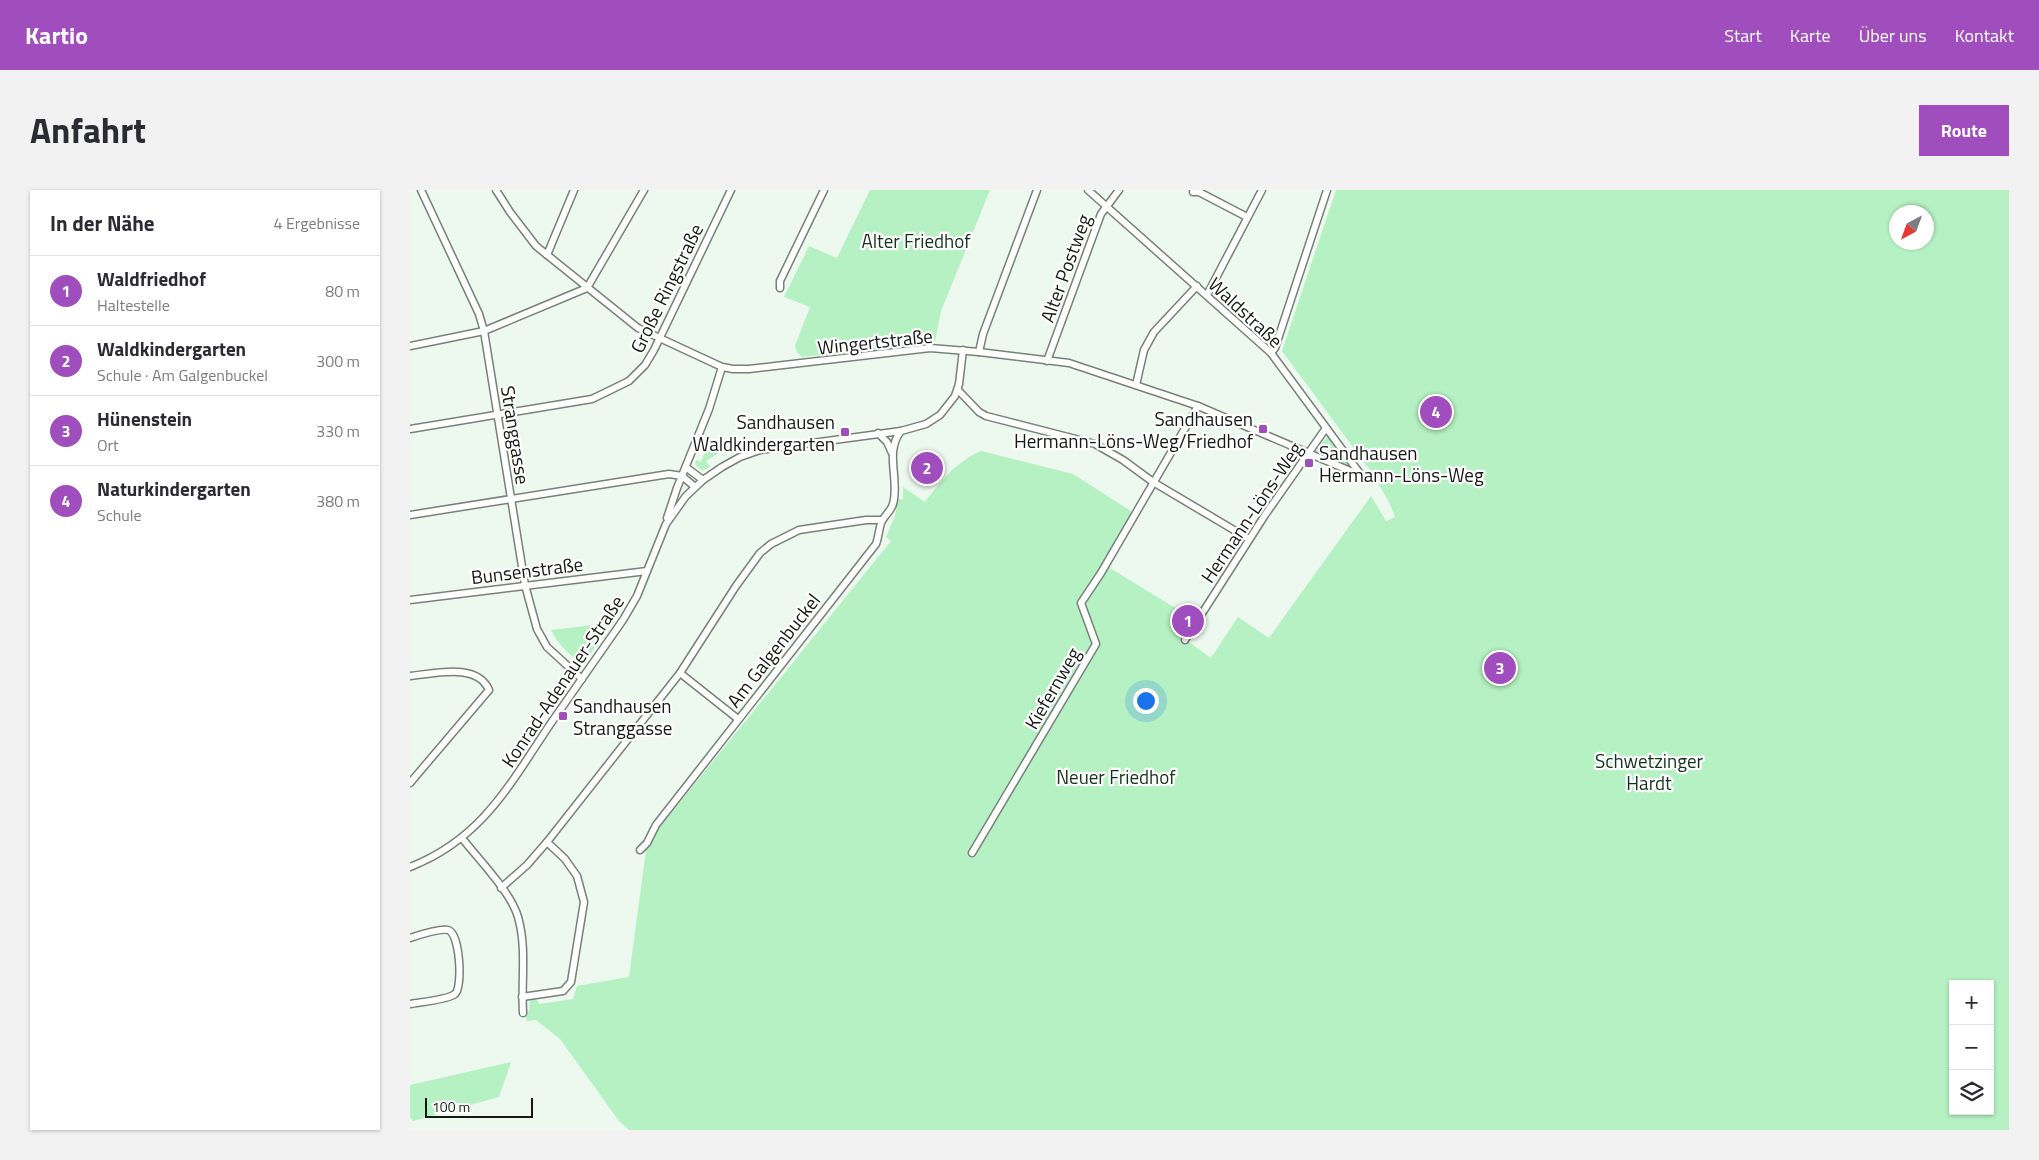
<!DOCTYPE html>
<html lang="de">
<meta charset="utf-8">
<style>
:root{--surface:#fff;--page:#f2f2f3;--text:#2b2b33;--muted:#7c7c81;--line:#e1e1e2;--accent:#a04dbd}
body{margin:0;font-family:"Titillium Web",sans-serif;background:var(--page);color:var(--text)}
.controls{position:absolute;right:15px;bottom:15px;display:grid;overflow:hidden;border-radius:0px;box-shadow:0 1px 4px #0004}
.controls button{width:45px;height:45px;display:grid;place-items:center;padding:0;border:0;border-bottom:1px solid var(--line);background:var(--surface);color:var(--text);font:25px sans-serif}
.compass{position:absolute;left:1479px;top:15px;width:45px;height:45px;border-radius:50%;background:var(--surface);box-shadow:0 1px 4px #0004;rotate:221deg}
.scale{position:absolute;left:15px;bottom:12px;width:108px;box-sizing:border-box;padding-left:5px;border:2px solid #151815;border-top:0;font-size:14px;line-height:18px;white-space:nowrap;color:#151815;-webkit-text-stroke:4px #fff;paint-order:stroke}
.you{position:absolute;left:735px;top:510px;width:18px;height:18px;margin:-12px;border:4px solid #fff;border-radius:50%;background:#1a73e8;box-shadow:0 0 0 8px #1a73e833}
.badge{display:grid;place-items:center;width:32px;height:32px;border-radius:50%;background:var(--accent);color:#fff;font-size:16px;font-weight:700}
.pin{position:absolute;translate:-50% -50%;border:2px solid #fff;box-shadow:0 1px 5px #0006}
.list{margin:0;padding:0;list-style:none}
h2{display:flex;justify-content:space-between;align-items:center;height:65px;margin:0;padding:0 20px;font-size:21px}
h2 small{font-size:16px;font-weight:400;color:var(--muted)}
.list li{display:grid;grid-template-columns:32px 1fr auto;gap:15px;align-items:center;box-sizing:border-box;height:70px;padding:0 20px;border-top:1px solid var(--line)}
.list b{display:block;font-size:19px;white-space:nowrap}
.list p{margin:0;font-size:16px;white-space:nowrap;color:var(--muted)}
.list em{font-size:16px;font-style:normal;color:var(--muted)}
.icon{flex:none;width:28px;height:28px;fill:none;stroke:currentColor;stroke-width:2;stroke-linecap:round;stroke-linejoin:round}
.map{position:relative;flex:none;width:1599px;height:940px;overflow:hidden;border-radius:0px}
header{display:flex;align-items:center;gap:30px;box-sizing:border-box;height:70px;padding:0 25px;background:var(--accent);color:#fff}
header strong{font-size:24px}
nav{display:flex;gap:28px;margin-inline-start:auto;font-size:18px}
.intro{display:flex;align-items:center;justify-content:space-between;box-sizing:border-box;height:120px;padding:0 30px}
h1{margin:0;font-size:35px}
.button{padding:12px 22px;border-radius:0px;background:var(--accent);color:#fff;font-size:18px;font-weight:700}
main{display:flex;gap:30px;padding:0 30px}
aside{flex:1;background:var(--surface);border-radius:0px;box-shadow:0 1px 4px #0004}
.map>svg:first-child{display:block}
.green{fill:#b5f1c2;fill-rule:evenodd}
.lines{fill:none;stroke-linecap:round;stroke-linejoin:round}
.street-casing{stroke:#778179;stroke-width:9}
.street{stroke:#fff;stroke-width:6}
.poi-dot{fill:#a04dbd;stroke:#fff;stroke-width:2}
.labels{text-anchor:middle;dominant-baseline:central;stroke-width:4.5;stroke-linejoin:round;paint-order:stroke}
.park-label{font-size:19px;fill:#14331d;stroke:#fff}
.street-label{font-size:19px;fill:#151815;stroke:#fff}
.poi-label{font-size:19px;fill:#151815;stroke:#fff;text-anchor:end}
</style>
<header>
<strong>Kartio</strong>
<nav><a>Start</a><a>Karte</a><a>Über uns</a><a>Kontakt</a></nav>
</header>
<div class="intro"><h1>Anfahrt</h1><a class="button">Route</a></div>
<main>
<aside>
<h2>In der Nähe<small>4 Ergebnisse</small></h2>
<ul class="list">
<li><span class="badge">1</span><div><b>Waldfriedhof</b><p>Haltestelle</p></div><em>80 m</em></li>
<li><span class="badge">2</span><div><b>Waldkindergarten</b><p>Schule · Am Galgenbuckel</p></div><em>300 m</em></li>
<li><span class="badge">3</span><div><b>Hünenstein</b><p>Ort</p></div><em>330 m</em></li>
<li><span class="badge">4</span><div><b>Naturkindergarten</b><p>Schule</p></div><em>380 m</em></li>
</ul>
</aside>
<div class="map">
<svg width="1599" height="940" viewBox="0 0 1599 940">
<rect width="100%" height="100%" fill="#edf8ef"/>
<!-- green -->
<g class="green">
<polygon points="460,0 580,0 531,121 525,152 514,153 513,147 464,153 465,159 392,167 387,162 385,156 400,117 374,107 399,56 427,68"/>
<path d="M 926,0 L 1599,0 L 1599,940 L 219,940 L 209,931 L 150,849 L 126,830 L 117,831 L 115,823 L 119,821 L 120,809 L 126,808 L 129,814 L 163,809 L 167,796 L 219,787 L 237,653 L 481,351 L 476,347 L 485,326 L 488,309 L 493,309 L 493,297 L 515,312 C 531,291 547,271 571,261 L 663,284 L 724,323 L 695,375 L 780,427 L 769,445 L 801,468 L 828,427 L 859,448 L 961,306 L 976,331 L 985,327 L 979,312 L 962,283 L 872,161 ZM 1486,22 L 1516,22 L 1516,52 L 1486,52 ZM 1543,794 L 1580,794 L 1580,921 L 1543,921 Z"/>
<polygon points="917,247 919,247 943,280 907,262 907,259"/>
<polygon points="297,256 300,257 301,256 312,261 296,271 300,277 292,281 285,274 286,270 291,272"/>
<path d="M 201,433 L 173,475 C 160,465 148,455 141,440 Z"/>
<polygon points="101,872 89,907 3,931 0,927 0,895"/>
</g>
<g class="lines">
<!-- street casing -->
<g class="street-casing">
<g id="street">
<polyline points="11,0 69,124 74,141 115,395 127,439 137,457 172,489"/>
<polyline points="86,0 100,22 126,56 228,138 312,177 323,179 339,179 520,158 569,162 659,173 788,216 952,286"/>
<polyline points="678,0 861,163 951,285"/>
<polyline points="783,2 789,2 837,27"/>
<polyline points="137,65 164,0"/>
<polyline points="370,98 370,91 414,0"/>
<polyline points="797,105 852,0"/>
<polyline points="0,156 74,141 177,98 234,0"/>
<polyline points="569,162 573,144 627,0"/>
<polyline points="861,163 865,158 917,0"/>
<polyline points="637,171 691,24 709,0"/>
<polyline points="726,195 734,160 744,142 787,96"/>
<polyline points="548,200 569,222 576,226 685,254 713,270 743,292 839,349"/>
<polyline points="0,239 182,209 219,191 235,175 244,160 321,0"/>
<polyline points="468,243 477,252 482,263"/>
<polyline points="277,278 293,290"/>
<polyline points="0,325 259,284 272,286 285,297"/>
<polyline points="257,328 267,298 299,219 312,177"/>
<polyline points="0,410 237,381"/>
<polyline points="775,450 855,325 916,238"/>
<polyline points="270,483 328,529"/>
<path d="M 0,486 C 24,484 67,472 79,500 L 0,593"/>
<path d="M 52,648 C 68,669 101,702 108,727 C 117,758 111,791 113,823"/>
<path d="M 230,660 L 237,653 L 246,635 L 466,354 C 469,346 469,337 472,331 C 475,325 481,321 483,314 C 490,290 474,262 491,241"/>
<polyline points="562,663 686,454 671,413 691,383 788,216"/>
<path d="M 0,677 C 72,649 100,594 141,533 C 165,499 189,464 213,430 L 227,406 L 256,334 L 276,306 L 293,290 L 312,277 L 330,267 L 350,260 L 491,241 L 516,234 L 530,225 L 545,206 L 549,194 L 553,160"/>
<polyline points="91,698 117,675 137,652 270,483 326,396 350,363 361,354 389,340 456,330 472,330"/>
<path d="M 0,748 C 9,745 30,738 38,740 C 50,743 53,797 45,804 C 37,810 11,812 0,814"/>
<polyline points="112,807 153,801 161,792 174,712 167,686 155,669 137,652"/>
</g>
</g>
<!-- street -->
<use href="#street" class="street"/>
</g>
<!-- markers -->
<g class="poi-dot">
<rect x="848" y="234" width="10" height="10" rx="2.5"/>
<rect x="430" y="237" width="10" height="10" rx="2.5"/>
<rect x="894" y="268" width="10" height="10" rx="2.5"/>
<rect x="148" y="521" width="10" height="10" rx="2.5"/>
</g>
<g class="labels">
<!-- park labels -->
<g class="park-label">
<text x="506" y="50">Alter Friedhof</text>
<text x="1239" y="570">Schwetzinger<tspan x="1239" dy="22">Hardt</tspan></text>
<text x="706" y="586">Neuer Friedhof</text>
</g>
<!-- street labels -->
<g class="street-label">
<text transform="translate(655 78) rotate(-70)">Alter Postweg</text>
<text transform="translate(256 98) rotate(-64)">Große Ringstraße</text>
<text transform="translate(836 122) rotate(43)">Waldstraße</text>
<text transform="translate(465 151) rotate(-6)">Wingertstraße</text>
<text transform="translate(106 245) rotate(81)">Stranggasse</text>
<text transform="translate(841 322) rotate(-56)">Hermann-Löns-Weg</text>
<text transform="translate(117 380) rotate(-7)">Bunsenstraße</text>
<text transform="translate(363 460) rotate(-52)">Am Galgenbuckel</text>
<text transform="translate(152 491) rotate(-56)">Konrad-Adenauer-Straße</text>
<text transform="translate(642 498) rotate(-60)">Kiefernweg</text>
</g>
<!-- poi labels -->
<g class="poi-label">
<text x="843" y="228">Sandhausen<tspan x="843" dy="22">Hermann-Löns-Weg/Friedhof</tspan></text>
<text x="425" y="231">Sandhausen<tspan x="425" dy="22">Waldkindergarten</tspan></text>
<text x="909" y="262" text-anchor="start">Sandhausen<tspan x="909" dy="22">Hermann-Löns-Weg</tspan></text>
<text x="163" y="515" text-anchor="start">Sandhausen<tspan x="163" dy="22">Stranggasse</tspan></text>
</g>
</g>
</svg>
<div class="controls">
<button>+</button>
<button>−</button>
<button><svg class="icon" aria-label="layers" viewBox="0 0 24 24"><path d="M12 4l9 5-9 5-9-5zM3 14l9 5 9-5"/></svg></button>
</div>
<svg class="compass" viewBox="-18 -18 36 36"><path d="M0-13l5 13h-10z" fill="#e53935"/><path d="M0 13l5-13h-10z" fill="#7c7c81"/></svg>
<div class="scale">100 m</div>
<div class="you"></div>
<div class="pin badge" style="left:778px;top:431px">1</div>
<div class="pin badge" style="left:517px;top:278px">2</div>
<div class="pin badge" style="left:1090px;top:478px">3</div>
<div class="pin badge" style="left:1026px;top:222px">4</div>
</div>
</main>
